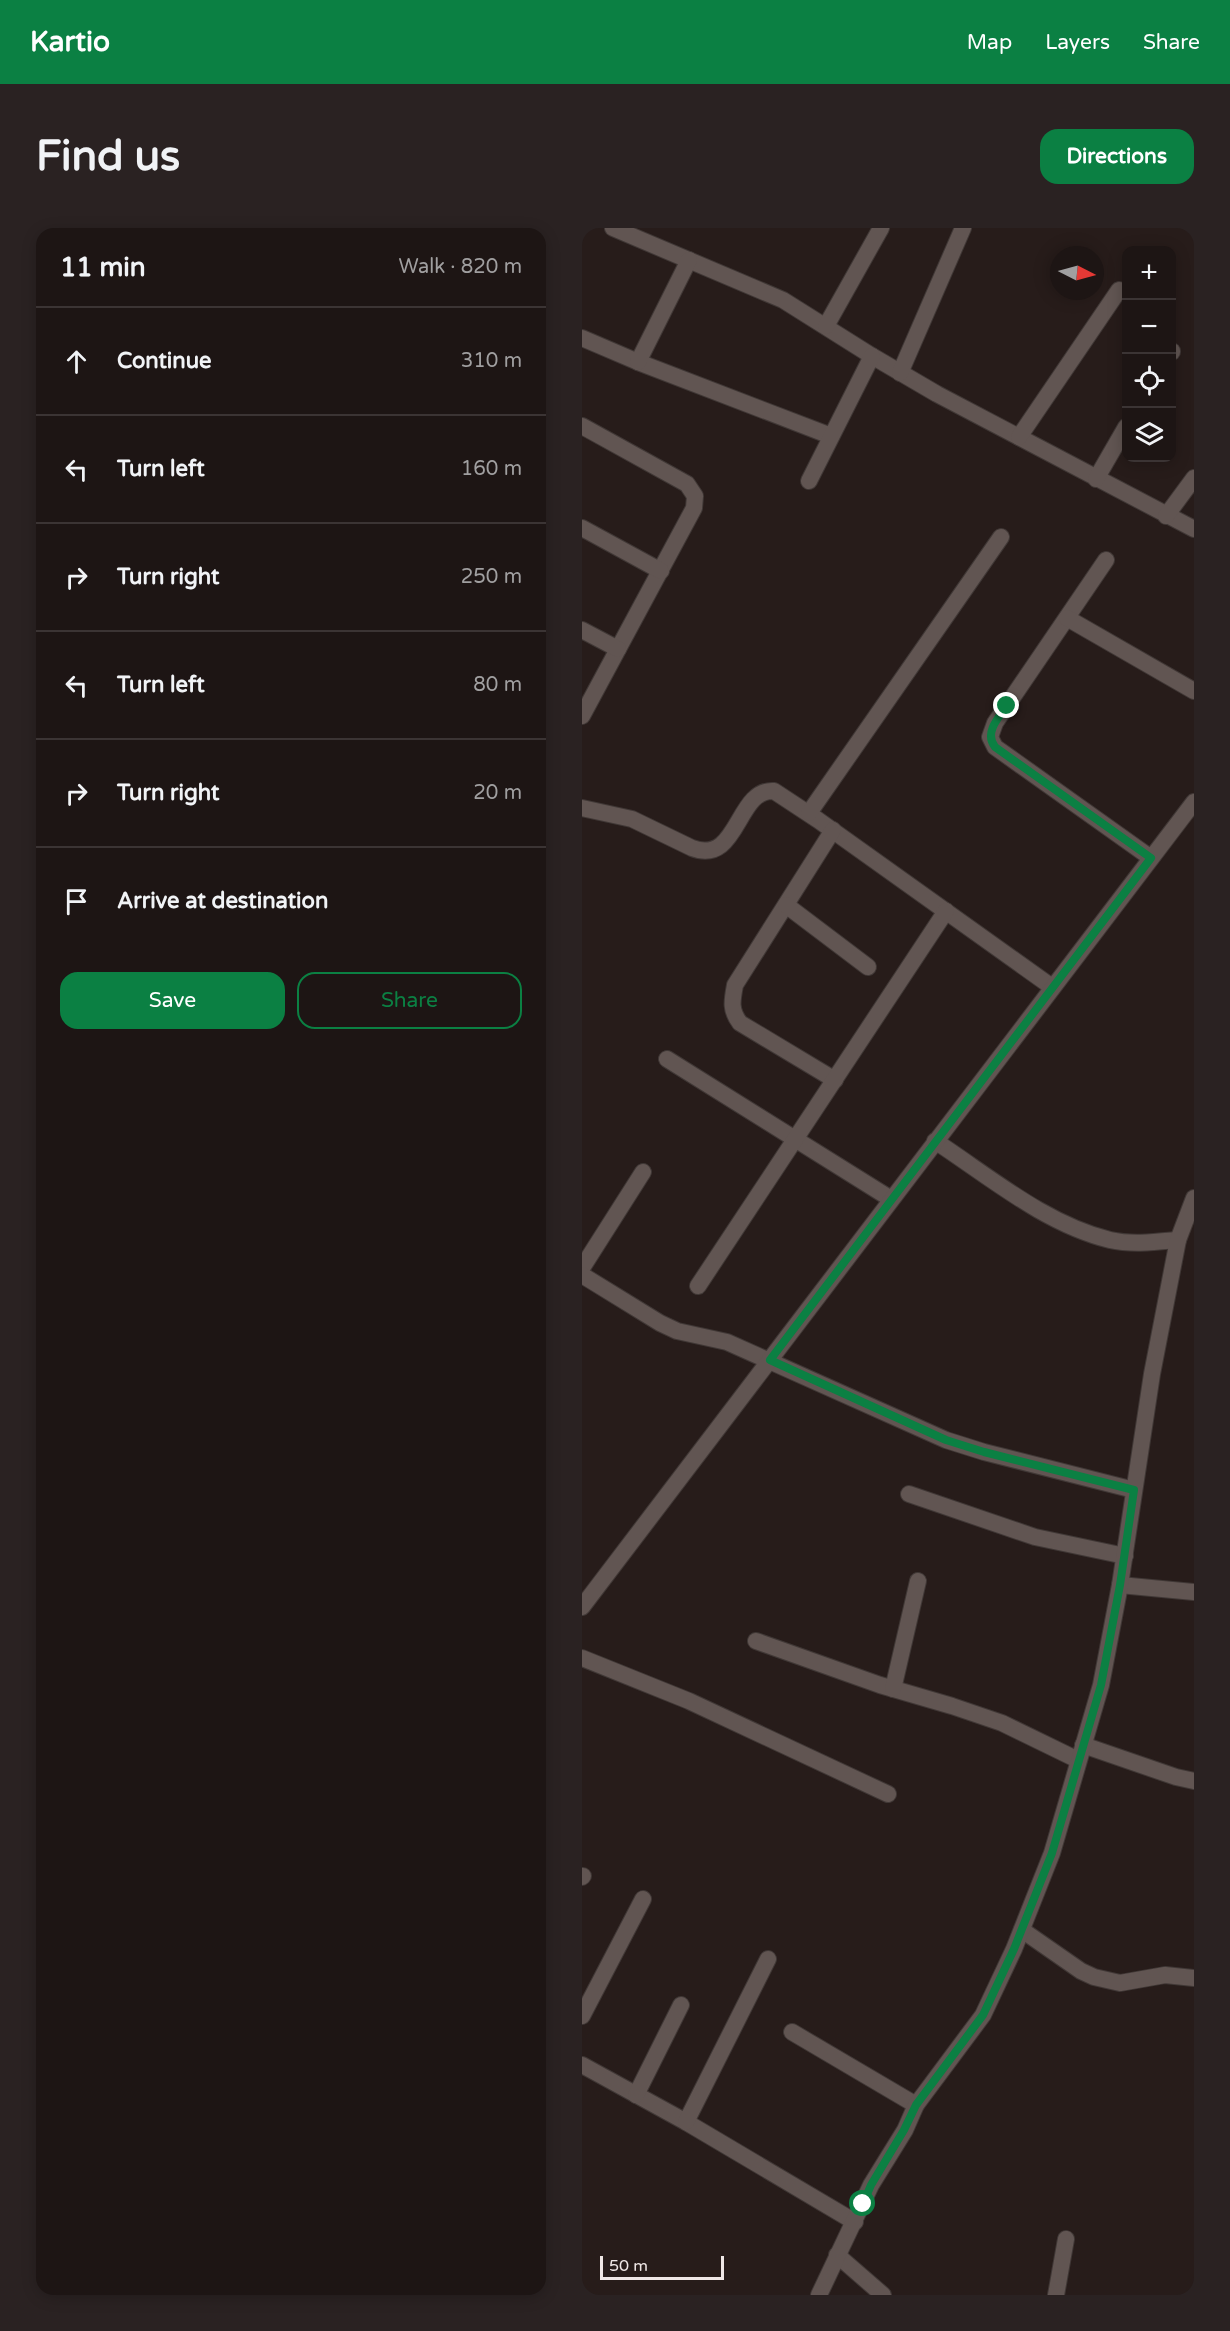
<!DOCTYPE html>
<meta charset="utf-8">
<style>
:root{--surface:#1d1514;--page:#2a2222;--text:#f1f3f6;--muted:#a09fa0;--line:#3b3434;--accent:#0b8043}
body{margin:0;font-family:"Varela Round",sans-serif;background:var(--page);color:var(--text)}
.controls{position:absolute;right:18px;top:18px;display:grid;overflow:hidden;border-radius:12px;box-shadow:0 3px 15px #0003}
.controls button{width:54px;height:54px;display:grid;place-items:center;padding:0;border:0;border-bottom:2px solid var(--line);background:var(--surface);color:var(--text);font:30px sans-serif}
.compass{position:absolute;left:468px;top:18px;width:54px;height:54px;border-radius:50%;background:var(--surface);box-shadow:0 3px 15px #0003;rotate:96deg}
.scale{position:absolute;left:18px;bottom:15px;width:124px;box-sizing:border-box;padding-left:6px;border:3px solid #efe7e6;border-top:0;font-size:16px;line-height:21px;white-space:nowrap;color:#efe7e6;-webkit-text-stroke:4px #271c1a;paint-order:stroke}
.stop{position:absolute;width:18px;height:18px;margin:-14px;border:4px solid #0b8043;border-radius:50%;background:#fff}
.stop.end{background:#0b8043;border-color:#fff;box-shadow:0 2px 6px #0008}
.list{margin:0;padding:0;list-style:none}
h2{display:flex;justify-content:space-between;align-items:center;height:78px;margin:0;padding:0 24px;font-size:26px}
h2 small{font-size:20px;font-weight:400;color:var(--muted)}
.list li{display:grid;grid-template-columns:39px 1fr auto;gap:18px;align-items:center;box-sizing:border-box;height:108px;padding:0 24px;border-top:2px solid var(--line)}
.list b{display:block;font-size:22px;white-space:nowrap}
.list em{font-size:20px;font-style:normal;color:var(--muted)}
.actions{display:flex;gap:12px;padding:18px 24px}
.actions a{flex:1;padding:14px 0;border:2px solid var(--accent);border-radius:18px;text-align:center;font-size:21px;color:var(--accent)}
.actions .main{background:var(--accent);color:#fff}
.icon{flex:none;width:33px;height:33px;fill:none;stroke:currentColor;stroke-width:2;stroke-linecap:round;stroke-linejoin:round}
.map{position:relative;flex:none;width:612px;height:2067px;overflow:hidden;border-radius:18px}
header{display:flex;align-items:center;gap:36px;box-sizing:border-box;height:84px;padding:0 30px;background:var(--accent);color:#fff}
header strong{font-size:28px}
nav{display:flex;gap:33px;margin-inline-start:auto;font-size:21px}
.intro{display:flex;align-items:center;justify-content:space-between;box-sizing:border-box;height:144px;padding:0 36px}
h1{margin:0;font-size:42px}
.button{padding:15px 27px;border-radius:18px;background:var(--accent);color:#fff;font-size:21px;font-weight:700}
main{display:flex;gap:36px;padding:0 36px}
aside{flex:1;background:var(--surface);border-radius:18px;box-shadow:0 3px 15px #0003}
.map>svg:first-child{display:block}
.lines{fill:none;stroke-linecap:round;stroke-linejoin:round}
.minor-casing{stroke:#403836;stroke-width:18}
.minor{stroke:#615552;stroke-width:16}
.route{stroke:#0b8043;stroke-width:8}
</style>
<header>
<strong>Kartio</strong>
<nav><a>Map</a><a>Layers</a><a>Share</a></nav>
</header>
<div class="intro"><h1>Find us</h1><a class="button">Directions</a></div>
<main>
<aside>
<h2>11 min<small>Walk · 820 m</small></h2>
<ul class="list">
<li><svg class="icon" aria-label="ahead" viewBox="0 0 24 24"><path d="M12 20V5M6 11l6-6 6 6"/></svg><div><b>Continue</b></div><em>310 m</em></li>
<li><svg class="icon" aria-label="left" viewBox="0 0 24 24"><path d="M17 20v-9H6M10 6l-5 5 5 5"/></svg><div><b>Turn left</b></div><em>160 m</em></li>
<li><svg class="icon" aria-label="right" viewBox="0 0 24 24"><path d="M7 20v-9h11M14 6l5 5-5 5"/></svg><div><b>Turn right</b></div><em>250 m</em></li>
<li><svg class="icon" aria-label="left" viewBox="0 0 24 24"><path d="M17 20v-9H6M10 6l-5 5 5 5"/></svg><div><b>Turn left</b></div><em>80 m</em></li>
<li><svg class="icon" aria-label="right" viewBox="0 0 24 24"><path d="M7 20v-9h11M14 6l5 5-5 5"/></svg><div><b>Turn right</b></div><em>20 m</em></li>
<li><svg class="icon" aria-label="arrive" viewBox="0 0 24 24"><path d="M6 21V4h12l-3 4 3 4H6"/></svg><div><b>Arrive at destination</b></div></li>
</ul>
<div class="actions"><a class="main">Save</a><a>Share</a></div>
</aside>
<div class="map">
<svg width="612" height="2067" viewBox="0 0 612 2067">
<rect width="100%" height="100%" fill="#271c1a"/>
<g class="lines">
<!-- minor casing -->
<g class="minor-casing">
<g id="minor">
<polyline points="31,0 201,72 290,128 355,166 612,301"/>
<polyline points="244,98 299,0"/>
<polyline points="0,110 56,134 249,208"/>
<polyline points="590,124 590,123"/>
<polyline points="56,134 107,32"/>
<polyline points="318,145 381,0"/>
<polyline points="0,198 105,256 113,268 112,280 0,488"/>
<polyline points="437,209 537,62"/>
<polyline points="514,251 544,199"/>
<polyline points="227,253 290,128"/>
<polyline points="584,288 612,250"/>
<polyline points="0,300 79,343"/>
<polyline points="524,332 413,495 408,509 413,519 569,630"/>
<polyline points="485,390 612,463"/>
<polyline points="0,402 36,421"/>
<path d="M 0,580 L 50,591 L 110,620 C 157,638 154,560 192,563 L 236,592 L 470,759"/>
<polyline points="227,585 419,309"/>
<path d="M 251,602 L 153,757 C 150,773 148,782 158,795 L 253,852"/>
<polyline points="204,677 286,739"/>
<polyline points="85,831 309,971"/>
<path d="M 353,913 C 408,949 463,996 528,1012 C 550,1017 574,1014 596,1012"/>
<polyline points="0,1040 61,944"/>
<polyline points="0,1047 78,1095 95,1103 145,1114 364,1212 402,1224 552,1262"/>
<polyline points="116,1058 364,683"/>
<polyline points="327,1266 453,1309 543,1328"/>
<polyline points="538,1357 612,1364"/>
<polyline points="0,1379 612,574"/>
<polyline points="174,1413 298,1457 370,1478 420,1495 496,1532"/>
<polyline points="0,1430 107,1473 306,1566"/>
<polyline points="311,1461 336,1353"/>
<polyline points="501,1517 594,1549 612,1553"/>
<polyline points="0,1649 1,1648"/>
<polyline points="440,1702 499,1743 512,1749 538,1755 583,1747 612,1750"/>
<polyline points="0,1788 61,1671"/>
<polyline points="210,1804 334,1877"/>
<polyline points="0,1837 104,1894 273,1994"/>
<polyline points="54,1867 99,1777"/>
<polyline points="104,1894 186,1731"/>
<polyline points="255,2027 301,2067"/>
<polyline points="237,2067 289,1957 323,1902 334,1877 401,1787 432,1721 470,1625 519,1457 538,1357 570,1146 596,1012 612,970"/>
<polyline points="474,2067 484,2011"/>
</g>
</g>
<!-- minor -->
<use href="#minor" class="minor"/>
</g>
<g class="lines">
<!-- route -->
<path class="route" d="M 281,1976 L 289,1957 L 322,1902 L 334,1877 L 401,1787 L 432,1721 L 470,1625 L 519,1457 L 538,1357 L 552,1262 L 402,1224 L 364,1212 L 188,1132 L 569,630 L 413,519 C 402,505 416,490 425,478"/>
</g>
</svg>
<div class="controls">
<button>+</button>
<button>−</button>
<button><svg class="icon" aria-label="locate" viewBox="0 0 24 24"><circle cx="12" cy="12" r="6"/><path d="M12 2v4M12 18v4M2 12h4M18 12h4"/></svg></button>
<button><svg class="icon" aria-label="layers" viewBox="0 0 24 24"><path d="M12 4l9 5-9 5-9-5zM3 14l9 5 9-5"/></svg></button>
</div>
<svg class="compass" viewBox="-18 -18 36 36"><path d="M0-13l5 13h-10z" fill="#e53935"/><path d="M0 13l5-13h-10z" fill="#a09fa0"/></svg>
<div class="scale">50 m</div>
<div class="stop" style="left:281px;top:1976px"></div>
<div class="stop end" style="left:425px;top:478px"></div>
</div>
</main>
